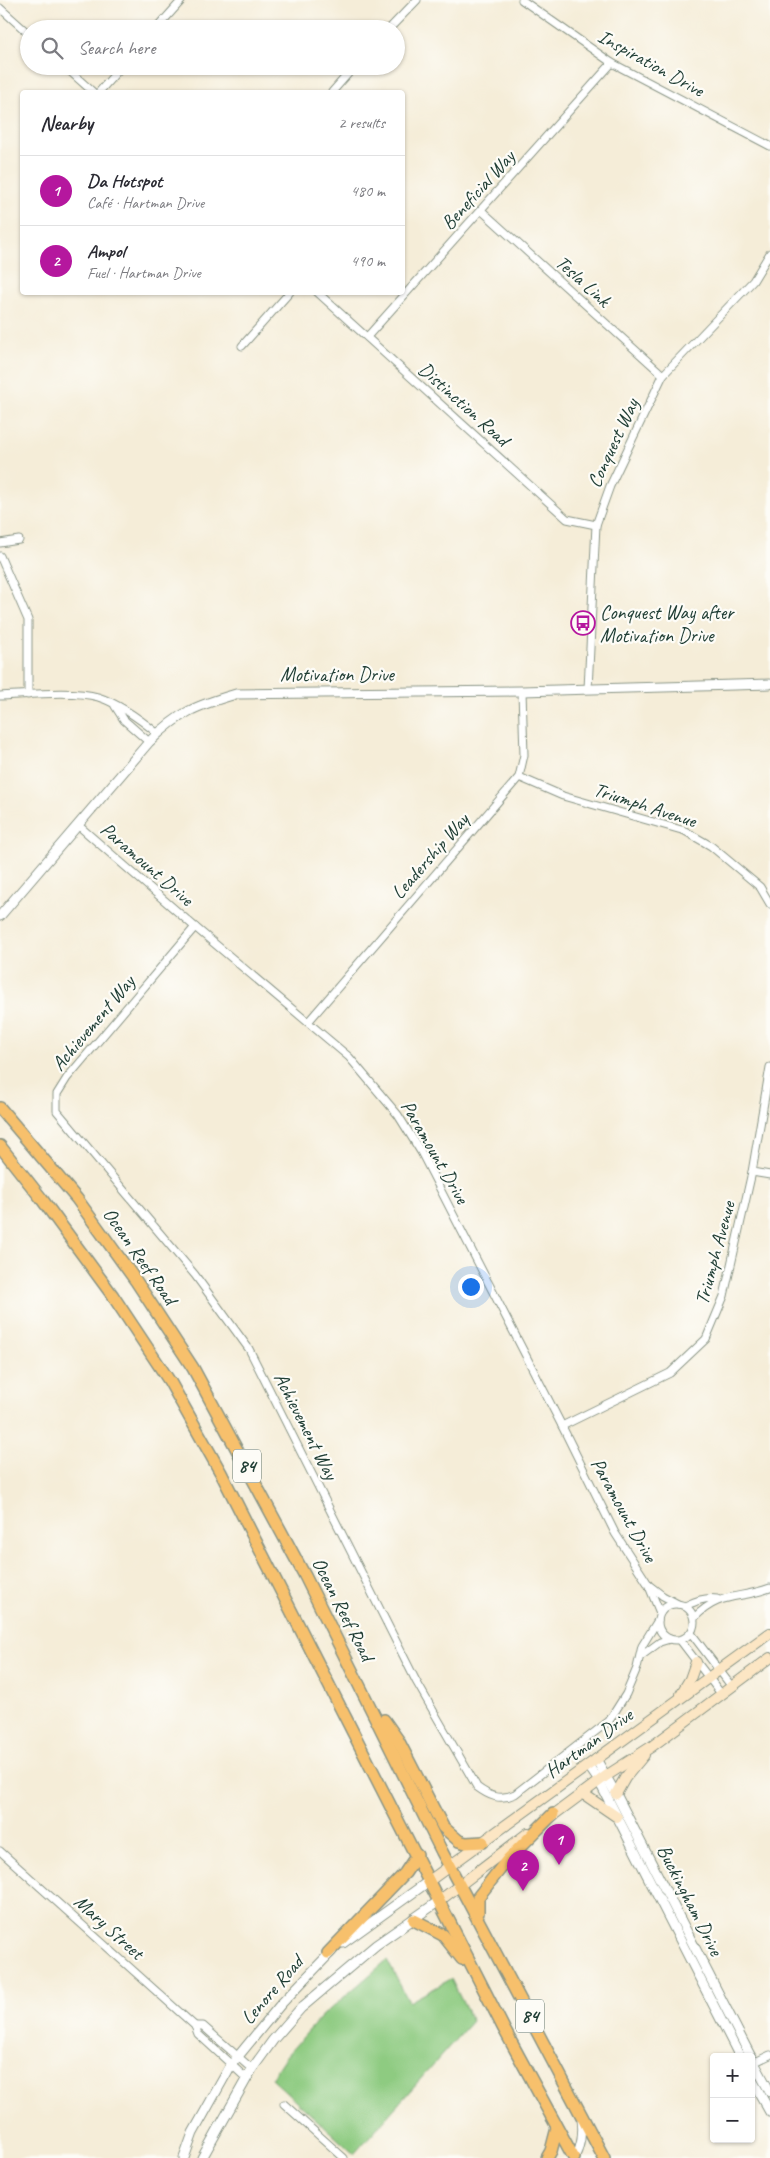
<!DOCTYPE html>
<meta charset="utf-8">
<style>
:root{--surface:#fff;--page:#f2f2f3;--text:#2b2b33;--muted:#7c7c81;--line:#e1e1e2;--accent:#b5179e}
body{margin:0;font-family:Caveat,sans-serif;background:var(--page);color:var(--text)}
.controls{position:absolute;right:15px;bottom:15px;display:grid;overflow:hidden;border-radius:5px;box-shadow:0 1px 4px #0004}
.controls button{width:45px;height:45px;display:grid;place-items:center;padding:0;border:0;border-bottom:1px solid var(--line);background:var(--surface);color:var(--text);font:25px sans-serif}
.you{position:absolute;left:470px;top:1286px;width:18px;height:18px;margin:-12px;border:4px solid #fff;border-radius:50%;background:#1a73e8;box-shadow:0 0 0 8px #1a73e833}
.badge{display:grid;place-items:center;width:32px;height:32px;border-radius:50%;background:var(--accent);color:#fff;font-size:16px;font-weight:700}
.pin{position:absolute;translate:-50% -41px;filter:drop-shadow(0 1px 2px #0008)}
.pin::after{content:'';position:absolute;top:26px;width:18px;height:15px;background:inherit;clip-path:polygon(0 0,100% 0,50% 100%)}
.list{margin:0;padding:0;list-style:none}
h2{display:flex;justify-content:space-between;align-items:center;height:65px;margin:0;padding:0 20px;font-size:21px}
h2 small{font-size:16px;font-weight:400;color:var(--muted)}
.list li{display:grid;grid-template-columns:32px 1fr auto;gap:15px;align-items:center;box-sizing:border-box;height:70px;padding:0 20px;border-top:1px solid var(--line)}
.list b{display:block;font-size:19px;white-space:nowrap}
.list p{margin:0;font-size:16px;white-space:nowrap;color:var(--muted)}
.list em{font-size:16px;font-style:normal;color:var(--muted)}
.icon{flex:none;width:28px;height:28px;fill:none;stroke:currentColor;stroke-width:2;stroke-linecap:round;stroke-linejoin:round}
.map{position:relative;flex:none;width:770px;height:2158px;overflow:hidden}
.search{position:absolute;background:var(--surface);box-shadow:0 1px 4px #0004;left:20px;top:20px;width:385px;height:55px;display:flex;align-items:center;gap:12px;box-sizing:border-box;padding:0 18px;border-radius:28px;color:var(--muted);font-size:19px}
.panel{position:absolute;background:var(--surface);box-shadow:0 1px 4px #0004;left:20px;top:90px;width:385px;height:205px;border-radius:5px}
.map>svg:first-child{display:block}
.green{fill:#8ecb81;stroke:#56845a}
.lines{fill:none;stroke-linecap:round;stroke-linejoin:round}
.minor-casing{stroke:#8a9586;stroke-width:9}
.tertiary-casing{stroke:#8a9586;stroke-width:11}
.secondary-casing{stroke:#8a9586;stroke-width:12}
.primary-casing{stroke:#8a9586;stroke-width:14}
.minor{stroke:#fff;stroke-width:7}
.tertiary{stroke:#fff;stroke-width:9}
.secondary{stroke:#fce6c4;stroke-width:10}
.primary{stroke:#f7c06c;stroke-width:11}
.labels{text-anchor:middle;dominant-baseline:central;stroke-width:4.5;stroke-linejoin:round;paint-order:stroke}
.shield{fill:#fdfcf7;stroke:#62766e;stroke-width:1}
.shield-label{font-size:19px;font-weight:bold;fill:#1f3d34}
.street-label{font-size:20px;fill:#1f3d34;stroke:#fdfcf7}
.poi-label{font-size:20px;fill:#1f3d34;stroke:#fdfcf7;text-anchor:start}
</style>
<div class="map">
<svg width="770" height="2158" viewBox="0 0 770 2158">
<rect width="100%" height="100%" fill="#fdfcf7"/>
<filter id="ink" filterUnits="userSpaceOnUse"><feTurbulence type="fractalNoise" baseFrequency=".02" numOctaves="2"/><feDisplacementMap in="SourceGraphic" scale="10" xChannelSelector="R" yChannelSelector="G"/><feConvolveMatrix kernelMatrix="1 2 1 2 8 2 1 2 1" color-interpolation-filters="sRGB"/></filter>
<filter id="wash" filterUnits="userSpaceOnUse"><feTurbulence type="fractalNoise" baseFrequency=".0096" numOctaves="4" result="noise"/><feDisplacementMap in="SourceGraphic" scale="20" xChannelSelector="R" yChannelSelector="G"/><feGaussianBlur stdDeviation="1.12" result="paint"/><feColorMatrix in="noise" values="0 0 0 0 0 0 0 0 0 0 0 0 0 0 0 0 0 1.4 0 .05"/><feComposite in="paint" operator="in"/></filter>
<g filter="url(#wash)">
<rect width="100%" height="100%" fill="#f5edd8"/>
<!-- green -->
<polygon class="green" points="387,1960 409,2002 451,1979 472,2021 354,2154 271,2078 285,2057 322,2016"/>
</g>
<g filter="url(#ink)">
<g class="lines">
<!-- minor casing -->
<g class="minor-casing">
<g id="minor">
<polyline points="522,0 612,63 770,146"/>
<polyline points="0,8 29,34"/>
<polyline points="156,29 182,0"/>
<polyline points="389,29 417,0"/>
<polyline points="64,66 93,92"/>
<polyline points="99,92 122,66"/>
<polyline points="332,92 355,66"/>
<polyline points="481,210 663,375"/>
<polyline points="317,292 567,519 596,525"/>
<polyline points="367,337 612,63"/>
<polyline points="242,346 290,292"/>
<polyline points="0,543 19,540"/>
<polyline points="0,556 28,620 28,695"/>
<polyline points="588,689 596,525 610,486 663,375 753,281 770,253"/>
<path d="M 0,696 C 26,695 74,690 98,697 C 120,704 140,719 158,734"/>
<polyline points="115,706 124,720 149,742"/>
<polyline points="519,777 563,796 685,831 711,846 760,887 770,904"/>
<polyline points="79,826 195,927 349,1057 398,1115 421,1152 562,1426 615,1533 648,1584 660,1613"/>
<path d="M 195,927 L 67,1078 L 57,1094 L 57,1111 L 195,1275 L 249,1349 L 416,1681 L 477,1787 C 489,1796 500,1801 515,1794 L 609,1721 L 626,1694 L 637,1668 L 642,1646 L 658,1620"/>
<polyline points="308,1022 519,777 524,755 522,691"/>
<polyline points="752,1172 770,1175"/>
<polyline points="562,1426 670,1373 706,1339 724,1296 752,1172 770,1067"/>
<polyline points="650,1586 663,1596 678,1604"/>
<circle cx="676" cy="1622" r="18"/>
<path d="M 685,1606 C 696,1601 705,1597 717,1599"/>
<path d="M 694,1618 C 720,1591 738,1600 770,1588"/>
<polyline points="691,1633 732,1687"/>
<polyline points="680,1640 722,1695"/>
<polyline points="641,1656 660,1642 670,1639"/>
<polyline points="0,1851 195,2026 198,2034 246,2078"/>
<polyline points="195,2026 203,2026 252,2069"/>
<polyline points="751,2064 770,2055"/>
<polyline points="284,2104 344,2158"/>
<path d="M 575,2158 C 581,2146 583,2133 581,2119"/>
</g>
</g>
<!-- tertiary casing -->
<g class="tertiary-casing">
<g id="tertiary">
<path d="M 0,916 L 149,742 C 180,712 195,706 236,694 L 522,691 L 770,684"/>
<polyline points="596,1759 616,1794 751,2057"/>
<polyline points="588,1765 599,1781 740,2057"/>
<polyline points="343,1943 429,1881"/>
<polyline points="751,2057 770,2092"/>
<polyline points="751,2078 770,2112"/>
<polyline points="184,2158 193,2133 231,2065 281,2004 332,1951"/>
<polyline points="202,2158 252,2069 273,2040 301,2008 376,1945 439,1901"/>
</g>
</g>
<!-- secondary casing -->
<g class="secondary-casing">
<g id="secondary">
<polyline points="681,1694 690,1679 696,1662"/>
<polyline points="582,1793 617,1817"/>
<polyline points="616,1794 625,1778 644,1755"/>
<polyline points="548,1819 606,1776 651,1747 770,1658"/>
<polyline points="429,1881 770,1633"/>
<polyline points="439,1901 528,1833"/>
</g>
</g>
<!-- primary casing -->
<g class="primary-casing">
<g id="primary">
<polyline points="0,1108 77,1199 136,1281 193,1368 305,1576 442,1852 604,2158"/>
<polyline points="0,1146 41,1198 113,1296 170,1382 221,1473 504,2029 574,2158"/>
<polyline points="384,1720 398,1740 443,1827 459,1841 466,1843 483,1842"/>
<polyline points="478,1913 478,1897 508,1859 553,1814"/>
<polyline points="414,1920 443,1935 462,1959"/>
<polyline points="328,1953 405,1873 417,1855"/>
<polyline points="547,2158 551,2151 557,2128"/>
</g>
</g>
<!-- minor -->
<use href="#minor" class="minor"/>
<!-- tertiary -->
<use href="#tertiary" class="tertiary"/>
<!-- secondary -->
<use href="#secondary" class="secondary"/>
<!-- primary -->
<use href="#primary" class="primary"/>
</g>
</g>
<!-- icons -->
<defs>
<g id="bus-ring" transform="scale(1.25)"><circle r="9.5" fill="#fdfcf7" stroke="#b5179e" stroke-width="1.5"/><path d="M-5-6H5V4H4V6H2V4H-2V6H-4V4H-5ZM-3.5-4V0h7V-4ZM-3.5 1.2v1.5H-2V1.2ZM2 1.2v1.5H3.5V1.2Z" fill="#b5179e"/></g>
</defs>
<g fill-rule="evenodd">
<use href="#bus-ring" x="583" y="623"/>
</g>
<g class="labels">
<!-- shield labels -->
<g class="shield">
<rect x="233" y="1449.5" width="28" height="33" rx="4"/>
<rect x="516" y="1999.5" width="28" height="33" rx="4"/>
</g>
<g class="shield-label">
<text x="247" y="1466">84</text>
<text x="530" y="2016">84</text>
</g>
<!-- street labels -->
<g class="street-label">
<text transform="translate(651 63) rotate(29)">Inspiration Drive</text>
<text transform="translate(478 190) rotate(-48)">Beneficial Way</text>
<text transform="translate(583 281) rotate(42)">Tesla Link</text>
<text transform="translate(464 404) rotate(42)">Distinction Road</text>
<text transform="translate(613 443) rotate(-65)">Conquest Way</text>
<text x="337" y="674">Motivation Drive</text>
<text transform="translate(645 805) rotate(18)">Triumph Avenue</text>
<text transform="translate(430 856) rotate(-49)">Leadership Way</text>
<text transform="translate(147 864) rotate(41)">Paramount Drive</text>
<text transform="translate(93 1023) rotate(-50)">Achievement Way</text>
<text transform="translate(435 1152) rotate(60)">Paramount Drive</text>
<text transform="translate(715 1253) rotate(-75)">Triumph Avenue</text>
<text transform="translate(140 1256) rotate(55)">Ocean Reef Road</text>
<text transform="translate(306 1426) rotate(63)">Achievement Way</text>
<text transform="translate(624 1510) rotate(61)">Paramount Drive</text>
<text transform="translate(343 1609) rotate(63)">Ocean Reef Road</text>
<text transform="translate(589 1743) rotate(-36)">Hartman Drive</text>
<text transform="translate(690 1900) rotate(63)">Buckingham Drive</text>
<text transform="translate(109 1927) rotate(42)">Mary Street</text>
<text transform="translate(272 1990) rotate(-49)">Lenore Road</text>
</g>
<!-- poi labels -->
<g class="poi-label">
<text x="600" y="612">Conquest Way after<tspan x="600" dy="23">Motivation Drive</tspan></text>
</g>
</g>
</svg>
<div class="controls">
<button>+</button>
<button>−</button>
</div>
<div class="you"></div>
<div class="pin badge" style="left:559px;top:1865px">1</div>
<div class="pin badge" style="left:523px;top:1891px">2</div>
<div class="search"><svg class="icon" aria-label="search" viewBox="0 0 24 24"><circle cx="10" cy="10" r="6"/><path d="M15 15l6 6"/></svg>Search here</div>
<section class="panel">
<h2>Nearby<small>2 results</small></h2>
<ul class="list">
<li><span class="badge">1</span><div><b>Da Hotspot</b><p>Café · Hartman Drive</p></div><em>480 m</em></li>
<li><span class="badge">2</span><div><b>Ampol</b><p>Fuel · Hartman Drive</p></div><em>490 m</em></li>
</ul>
</section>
</div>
